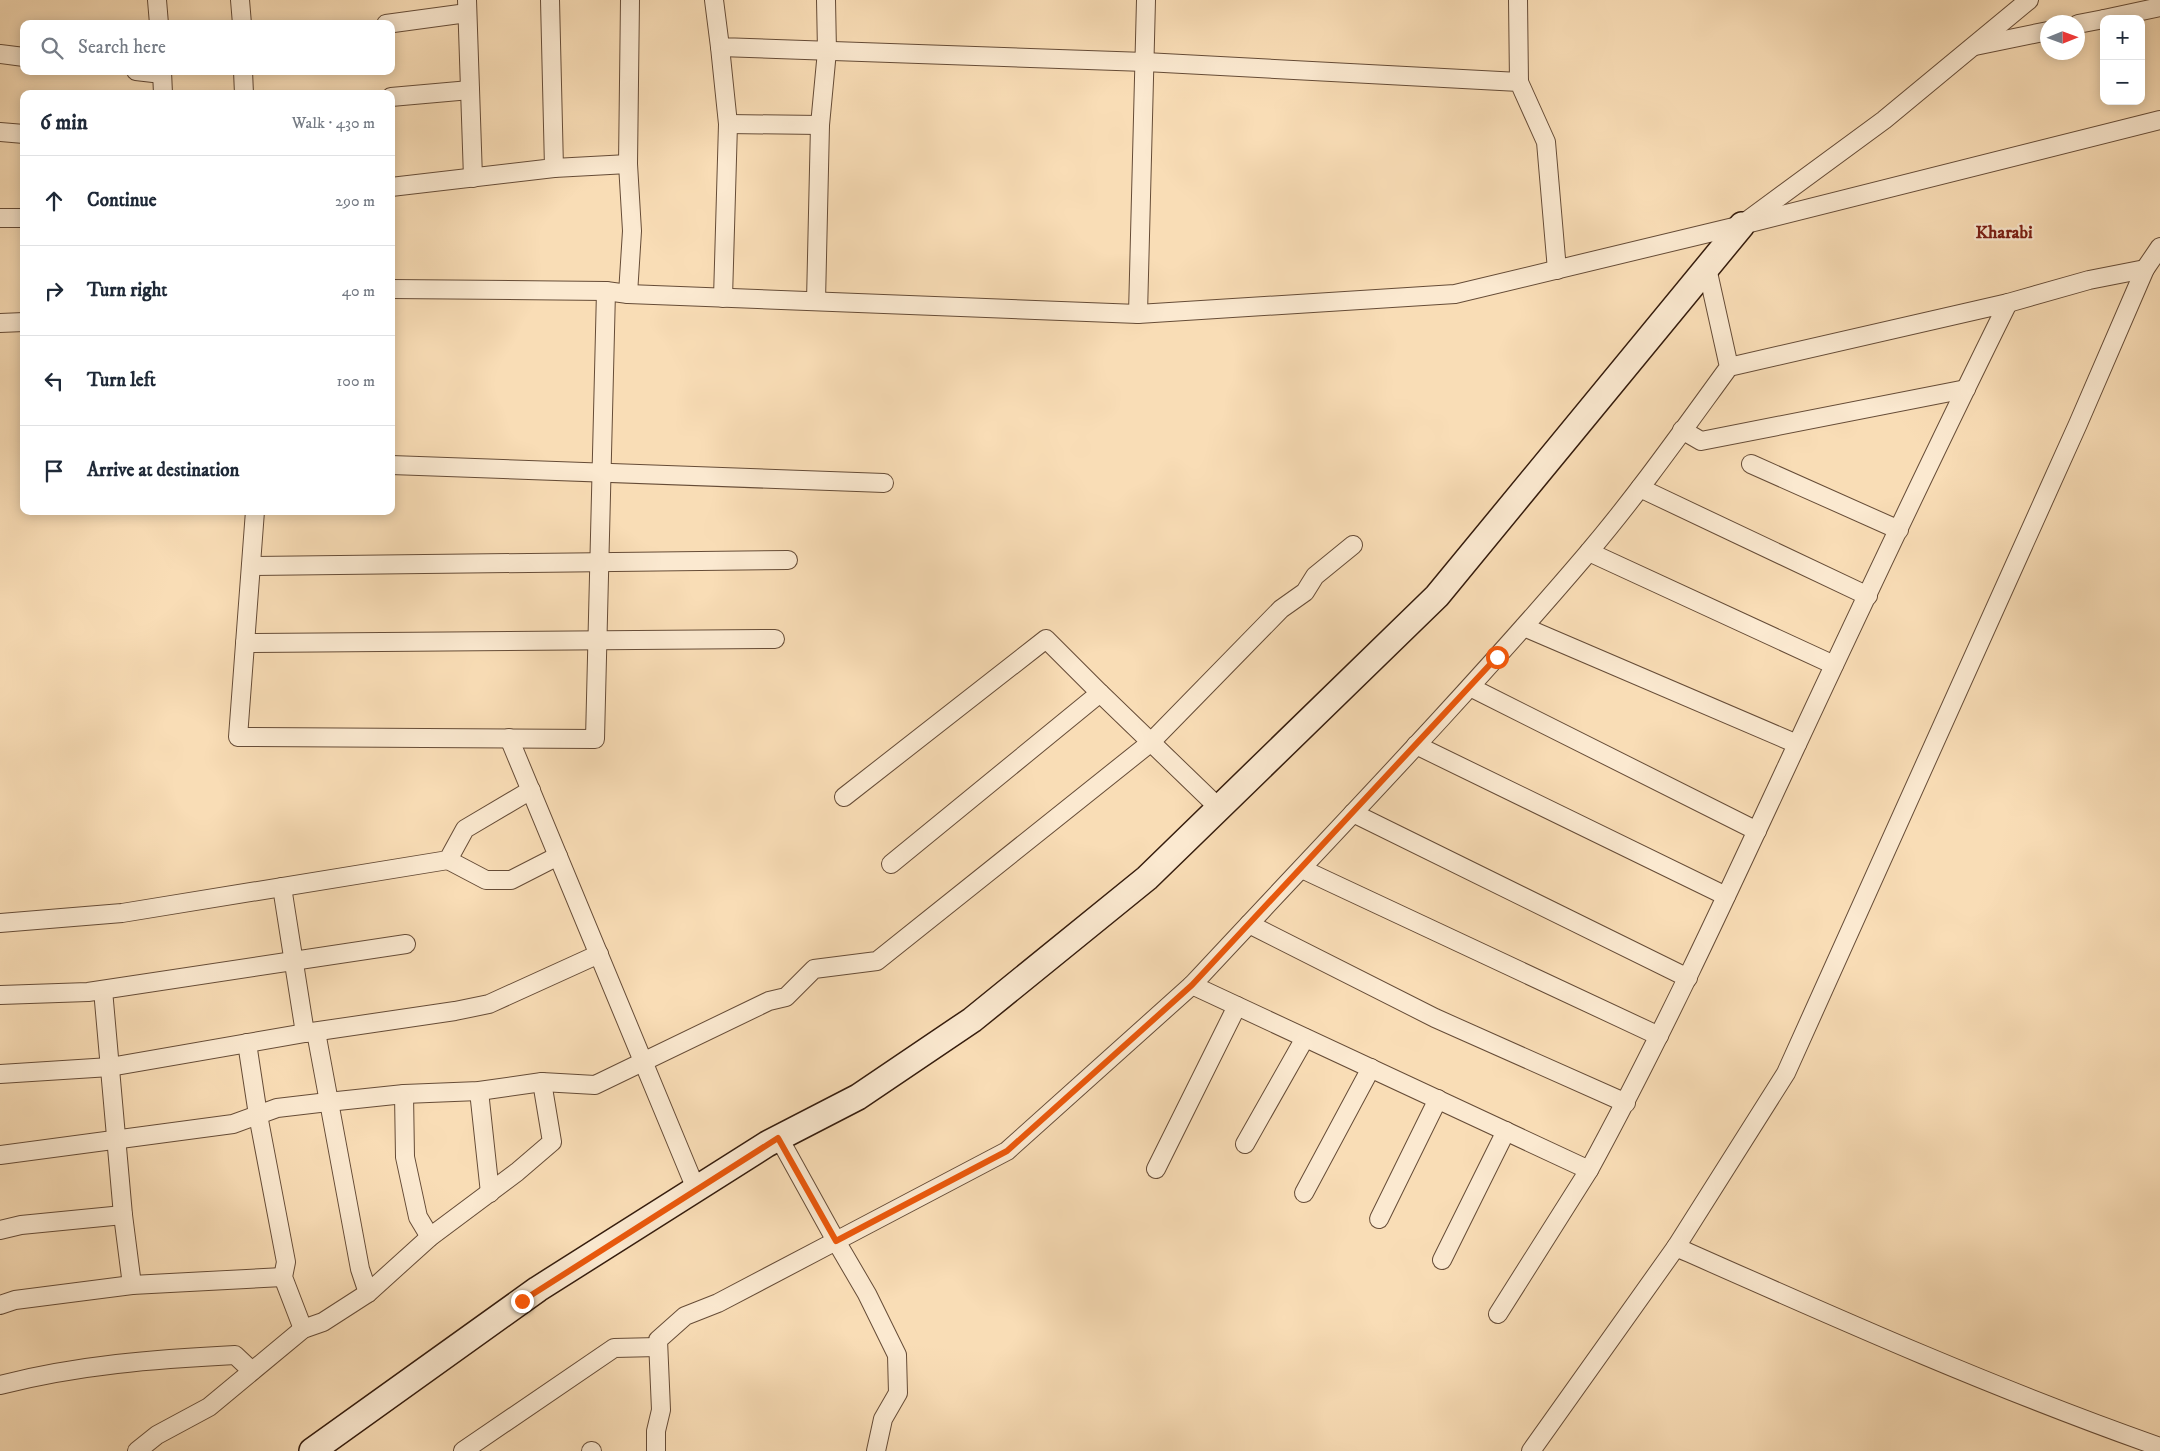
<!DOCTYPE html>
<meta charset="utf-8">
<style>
:root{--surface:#fff;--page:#f2f2f3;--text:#1f2937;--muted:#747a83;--line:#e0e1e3}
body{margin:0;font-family:"IM FELL DW Pica",serif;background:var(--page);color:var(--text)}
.controls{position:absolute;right:15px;top:15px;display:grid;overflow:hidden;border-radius:10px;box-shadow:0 2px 12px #0003}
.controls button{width:45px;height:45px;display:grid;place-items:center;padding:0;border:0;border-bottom:1px solid var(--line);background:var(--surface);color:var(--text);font:25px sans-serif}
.compass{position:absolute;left:2040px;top:15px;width:45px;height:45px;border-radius:50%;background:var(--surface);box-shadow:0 2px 12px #0003;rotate:89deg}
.stop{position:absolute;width:15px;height:15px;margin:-11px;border:4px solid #ea580c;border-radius:50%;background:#fff}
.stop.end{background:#ea580c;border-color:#fff;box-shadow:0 1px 5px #0008}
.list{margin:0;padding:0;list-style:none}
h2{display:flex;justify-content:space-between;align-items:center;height:65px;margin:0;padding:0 20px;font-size:21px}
h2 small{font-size:16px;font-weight:400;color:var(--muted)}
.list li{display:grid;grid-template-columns:32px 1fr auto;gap:15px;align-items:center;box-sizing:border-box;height:90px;padding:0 20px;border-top:1px solid var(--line)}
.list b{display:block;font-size:19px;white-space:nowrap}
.list em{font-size:16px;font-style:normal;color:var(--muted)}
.icon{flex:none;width:28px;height:28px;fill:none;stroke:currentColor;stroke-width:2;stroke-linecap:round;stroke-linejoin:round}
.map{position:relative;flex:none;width:2160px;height:1451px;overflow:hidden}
.search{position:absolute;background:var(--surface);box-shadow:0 2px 12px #0003;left:20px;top:20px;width:375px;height:55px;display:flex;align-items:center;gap:12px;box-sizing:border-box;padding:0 18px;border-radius:10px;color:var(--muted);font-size:19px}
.panel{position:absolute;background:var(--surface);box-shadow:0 2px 12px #0003;left:20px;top:90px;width:375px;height:425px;border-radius:10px}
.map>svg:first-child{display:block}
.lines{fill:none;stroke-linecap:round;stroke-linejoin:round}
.street-casing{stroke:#664c37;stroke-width:20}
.secondary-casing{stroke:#351c0d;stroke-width:28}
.street{stroke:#fbe9d0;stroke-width:18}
.secondary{stroke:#fbe9d0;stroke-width:25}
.route{stroke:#ea580c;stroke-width:6}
.labels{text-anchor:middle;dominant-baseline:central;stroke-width:4.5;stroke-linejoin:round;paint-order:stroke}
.quarter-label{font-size:18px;font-weight:bold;fill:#7a1f14;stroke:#fbe9d0}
</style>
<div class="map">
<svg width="2160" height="1451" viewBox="0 0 2160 1451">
<rect width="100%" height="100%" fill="#f9ddb6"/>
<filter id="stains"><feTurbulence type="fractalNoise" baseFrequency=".004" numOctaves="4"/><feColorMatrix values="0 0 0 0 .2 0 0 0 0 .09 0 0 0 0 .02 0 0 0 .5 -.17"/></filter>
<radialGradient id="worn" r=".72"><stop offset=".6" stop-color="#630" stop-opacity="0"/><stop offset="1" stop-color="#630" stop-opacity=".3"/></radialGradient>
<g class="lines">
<!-- street casing -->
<g class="street-casing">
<g id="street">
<polyline points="157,0 159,24"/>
<polyline points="240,0 242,24"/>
<polyline points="467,0 473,178"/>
<polyline points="714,0 720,47 1145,62 1519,82 1546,142 1557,270"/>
<polyline points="1518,0 1519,82"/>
<polyline points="2104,19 2160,7"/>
<polyline points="386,24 467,13"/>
<polyline points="2078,24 2104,19"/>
<polyline points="1975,46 2048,31"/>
<polyline points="720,47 728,124 723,298"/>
<polyline points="0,54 24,57"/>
<polyline points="136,71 162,74"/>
<polyline points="162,71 163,94"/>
<polyline points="243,71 244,94"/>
<polyline points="391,97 470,90"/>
<polyline points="728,124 820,125"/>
<polyline points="0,132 24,134"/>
<polyline points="554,168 628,164"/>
<polyline points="391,187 554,168 550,0"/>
<polyline points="0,218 24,218"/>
<polyline points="1748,220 1884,120 2029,0"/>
<path d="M 1707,268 L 1729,367 L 2008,303 C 1934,452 1863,603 1793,753 C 1728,893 1663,1034 1589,1170 L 1192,985 C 1325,842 1461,702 1587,554 C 1638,494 1683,430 1729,367"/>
<polyline points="391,289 606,291 628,294 1138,314 1455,294 1742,225 2160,120"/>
<polyline points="628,294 632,231 628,164 630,0"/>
<polyline points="816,301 820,125 827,51 826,0"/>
<polyline points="2008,303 2089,280 2145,269"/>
<polyline points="1138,314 1146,0"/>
<polyline points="0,323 24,322"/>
<polyline points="1682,430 1701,441 1966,389"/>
<polyline points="1751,464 1899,530"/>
<polyline points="391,465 884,483"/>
<polyline points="1640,488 1868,596"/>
<polyline points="255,511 238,737 595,739 606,291"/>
<polyline points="1589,552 1834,665"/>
<polyline points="251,566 788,560"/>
<polyline points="1524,627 1797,744"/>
<polyline points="245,643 775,639"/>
<polyline points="1470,687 1757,831"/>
<polyline points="1100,693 1219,808"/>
<polyline points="509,738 696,1189"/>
<polyline points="1416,745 1726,896"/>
<polyline points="844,797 1046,639 1100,693 891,864"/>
<polyline points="1353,813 1688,978"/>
<polyline points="448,860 486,880 511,880 558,856"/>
<polyline points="1302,869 1659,1036"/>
<polyline points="282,887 305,1033"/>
<polyline points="0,923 122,913 448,860 465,829 531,790"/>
<polyline points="1249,924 1435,1018 1626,1103"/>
<polyline points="103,990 123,1215 132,1285"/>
<polyline points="0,995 88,992 406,944"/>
<polyline points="316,1032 360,1269 368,1293"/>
<polyline points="247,1043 258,1115 286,1262 283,1277 303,1329"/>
<polyline points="0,1074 110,1067 305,1033 455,1011 489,1004 599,954"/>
<polyline points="479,1091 490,1193"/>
<polyline points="404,1094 405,1157 418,1217 430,1237"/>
<polyline points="779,1138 836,1241 1007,1151 1192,985"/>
<polyline points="1245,1144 1305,1038"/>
<polyline points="0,1155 233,1124 277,1108 328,1102 404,1094 479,1091 542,1082 595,1085 769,1001 786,997 814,969 877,961 1150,743 1281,609 1305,592 1315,576 1353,545"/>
<polyline points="1156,1169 1237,1006"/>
<polyline points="1304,1193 1371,1068"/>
<polyline points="1379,1219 1438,1099"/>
<polyline points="0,1230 21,1225 123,1215"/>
<path d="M 1676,1247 C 1836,1318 1995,1389 2160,1447"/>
<polyline points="1442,1260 1506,1131"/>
<polyline points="0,1305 15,1300 132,1285 283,1277"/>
<polyline points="1498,1314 1589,1170"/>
<path d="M 0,1385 C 78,1365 155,1359 235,1355 L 252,1371"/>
<polyline points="137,1451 157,1435 209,1407 303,1329 323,1322 368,1293 430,1237 517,1172 552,1142 542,1082"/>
<polyline points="463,1451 614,1348 658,1347"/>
<polyline points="591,1451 592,1451"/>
<polyline points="656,1451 656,1431 661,1410 658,1340 685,1316 718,1303 836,1241 867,1294 897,1355 898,1393 883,1419 876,1451"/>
<polyline points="1531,1451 1676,1247 1786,1073 2078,424 2145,269 2160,247"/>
</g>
</g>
<!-- secondary casing -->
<g class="secondary-casing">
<polyline id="secondary" points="312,1451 538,1289 767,1144 858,1097 972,1020 1147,878 1437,596 1742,225"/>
</g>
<!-- street -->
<use href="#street" class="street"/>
<!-- secondary -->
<use href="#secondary" class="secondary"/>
</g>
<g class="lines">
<!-- route -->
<polyline class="route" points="522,1301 778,1138 836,1241 1007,1151 1192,985 1497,657"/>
</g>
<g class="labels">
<!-- quarter labels -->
<g class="quarter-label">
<text x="2004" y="233">Kharabi</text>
</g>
</g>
<rect width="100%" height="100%" filter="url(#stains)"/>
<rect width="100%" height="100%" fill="url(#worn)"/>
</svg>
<div class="controls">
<button>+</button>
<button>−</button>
</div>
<svg class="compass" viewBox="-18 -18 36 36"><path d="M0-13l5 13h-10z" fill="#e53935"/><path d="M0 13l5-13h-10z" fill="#747a83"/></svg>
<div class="stop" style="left:1497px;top:657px"></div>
<div class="stop end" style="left:522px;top:1301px"></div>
<div class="search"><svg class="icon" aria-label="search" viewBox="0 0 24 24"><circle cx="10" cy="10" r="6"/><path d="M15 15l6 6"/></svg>Search here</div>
<section class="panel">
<h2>6 min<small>Walk · 430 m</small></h2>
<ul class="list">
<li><svg class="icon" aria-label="ahead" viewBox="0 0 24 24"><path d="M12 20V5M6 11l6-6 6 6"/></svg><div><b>Continue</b></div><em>290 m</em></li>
<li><svg class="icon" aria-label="right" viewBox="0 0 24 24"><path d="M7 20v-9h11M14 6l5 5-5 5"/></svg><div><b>Turn right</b></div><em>40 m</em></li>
<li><svg class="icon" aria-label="left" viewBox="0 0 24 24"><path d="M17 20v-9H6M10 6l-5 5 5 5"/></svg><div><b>Turn left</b></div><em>100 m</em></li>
<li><svg class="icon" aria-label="arrive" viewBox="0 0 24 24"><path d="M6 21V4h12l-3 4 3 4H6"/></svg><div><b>Arrive at destination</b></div></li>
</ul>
</section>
</div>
